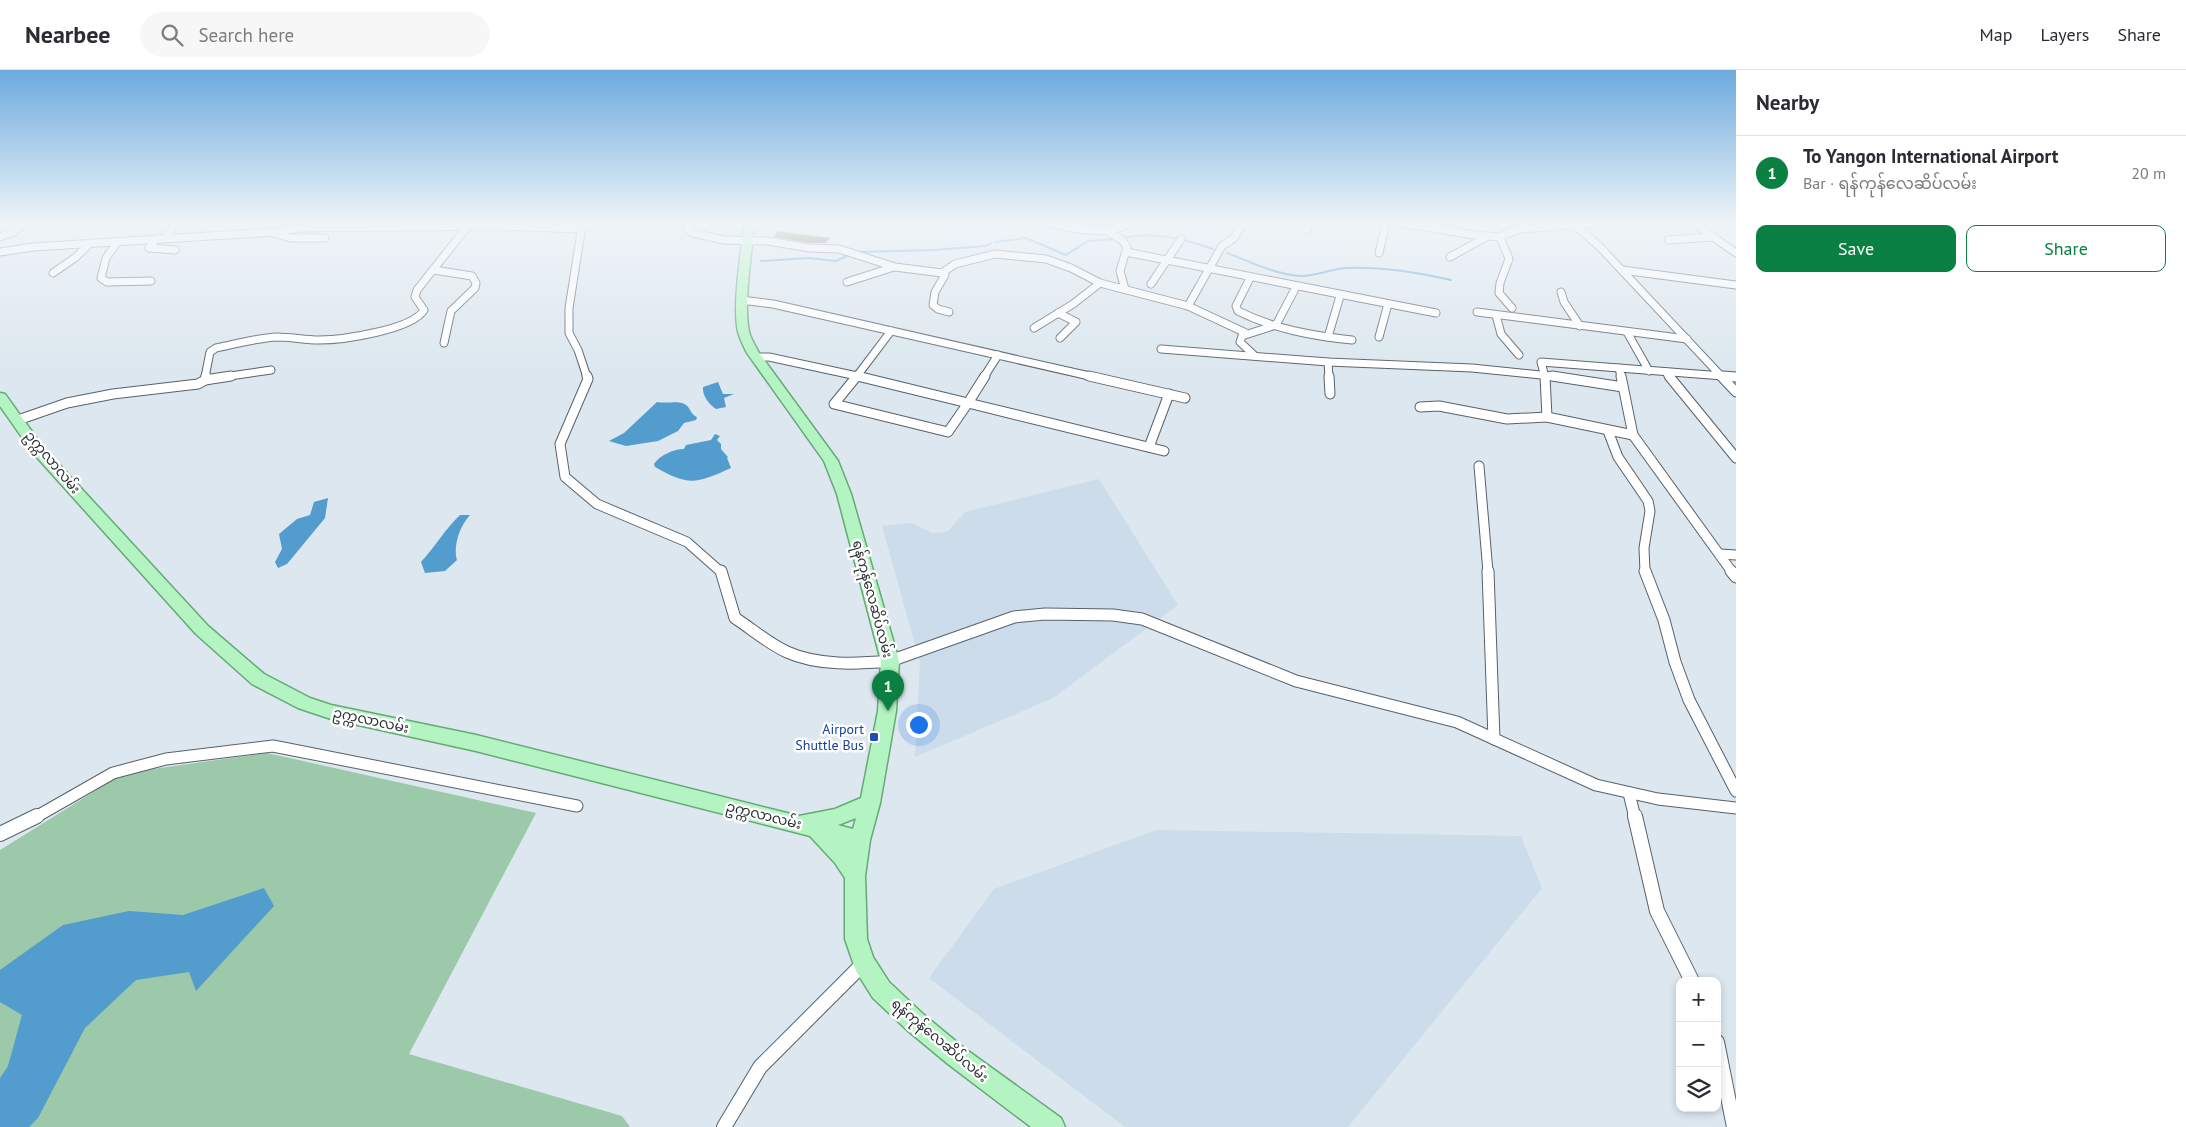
<!DOCTYPE html>
<meta charset="utf-8">
<style>
:root{--surface:#fff;--page:#f7f7f7;--text:#2b2b33;--muted:#7c7c81;--line:#e1e1e2;--accent:#0b8043}
body{margin:0;font-family:"PT Sans","Noto Sans Myanmar",sans-serif;background:var(--page);color:var(--text)}
.controls{position:absolute;right:15px;bottom:15px;display:grid;overflow:hidden;border-radius:10px;box-shadow:0 2px 8px #0003}
.controls button{width:45px;height:45px;display:grid;place-items:center;padding:0;border:0;border-bottom:1px solid var(--line);background:var(--surface);color:var(--text);font:25px sans-serif}
.you{position:absolute;left:918px;top:654px;width:18px;height:18px;margin:-12px;border:4px solid #fff;border-radius:50%;background:#1a73e8;box-shadow:0 0 0 8px #1a73e833}
.badge{display:grid;place-items:center;width:32px;height:32px;border-radius:50%;background:var(--accent);color:#fff;font-size:16px;font-weight:700}
.pin{position:absolute;translate:-50% -41px;filter:drop-shadow(0 1px 2px #0008)}
.pin::after{content:'';position:absolute;top:26px;width:18px;height:15px;background:inherit;clip-path:polygon(0 0,100% 0,50% 100%)}
.list{margin:0;padding:0;list-style:none}
h2{display:flex;justify-content:space-between;align-items:center;height:65px;margin:0;padding:0 20px;font-size:21px}
h2 small{font-size:16px;font-weight:400;color:var(--muted)}
.list li{display:grid;grid-template-columns:32px 1fr auto;gap:15px;align-items:center;box-sizing:border-box;height:75px;padding:0 20px;border-top:1px solid var(--line)}
.list b{display:block;font-size:19px;white-space:nowrap}
.list p{margin:0;font-size:16px;white-space:nowrap;color:var(--muted)}
.list em{font-size:16px;font-style:normal;color:var(--muted)}
.actions{display:flex;gap:10px;padding:15px 20px}
.actions a{flex:1;padding:11px 0;border:1px solid var(--accent);border-radius:10px;text-align:center;font-size:18px;color:var(--accent)}
.actions .main{background:var(--accent);color:#fff}
.icon{flex:none;width:28px;height:28px;fill:none;stroke:currentColor;stroke-width:2;stroke-linecap:round;stroke-linejoin:round}
.map{position:relative;flex:none;width:1736px;height:1057px;overflow:hidden}
header{display:flex;align-items:center;gap:30px;box-sizing:border-box;height:70px;padding:0 25px;background:var(--surface);border-bottom:1px solid var(--line)}
header strong{font-size:24px}
nav{display:flex;gap:28px;margin-inline-start:auto;font-size:18px}
.search{width:350px;height:45px;background:var(--page);display:flex;align-items:center;gap:12px;box-sizing:border-box;padding:0 18px;border-radius:28px;color:var(--muted);font-size:19px}
main{display:flex}
aside{flex:1;background:var(--surface)}
.map>svg:first-child{display:block}
.built{fill:#ccdcea}
.green{fill:#9bc9a9}
.water{fill:#529cce}
.lines{fill:none;stroke-linecap:round;stroke-linejoin:round}
.stream{stroke:#529cce;stroke-width:2}
.building{fill:#4f3310}
.street-far3-casing{stroke:#586169;stroke-width:9}
.street-far2-casing{stroke:#586169;stroke-width:11}
.street-far1-casing{stroke:#586169;stroke-width:13}
.street-casing{stroke:#586169;stroke-width:16}
.primary-casing{stroke:#64aa75;stroke-width:3}
.street-far3{stroke:#fff;stroke-width:7}
.street-far2{stroke:#fff;stroke-width:9}
.street-far1{stroke:#fff;stroke-width:11}
.street{stroke:#fff;stroke-width:14}
.primary{fill:#b4f4c2;fill-rule:evenodd}
.transit-dot{fill:#1a4fb4;stroke:#fff;stroke-width:2}
.labels{text-anchor:middle;dominant-baseline:central;stroke-width:5;stroke-linejoin:round;paint-order:stroke}
.street-label{font-size:14px;fill:#2b2f32;stroke:#fff}
.transit-label{font-size:14px;fill:#164399;stroke:#fff;text-anchor:end}
</style>
<header>
<strong>Nearbee</strong>
<div class="search"><svg class="icon" aria-label="search" viewBox="0 0 24 24"><circle cx="10" cy="10" r="6"/><path d="M15 15l6 6"/></svg>Search here</div>
<nav><a>Map</a><a>Layers</a><a>Share</a></nav>
</header>
<main>
<div class="map">
<svg width="1736" height="1057" viewBox="0 0 1736 1057">
<rect width="100%" height="100%" fill="#dce7ef"/>
<!-- built -->
<g class="built">
<polygon points="1099,409 1178,535 1053,628 915,687 920,592 882,456 912,453 932,463 947,462 965,442"/>
<polygon points="1156,760 1521,766 1542,818 1348,1057 1125,1057 929,908 994,819"/>
</g>
<!-- green -->
<polygon class="green" points="267,683 536,743 409,984 622,1046 630,1057 0,1057 0,780 124,703"/>
<!-- water -->
<g class="water">
<path d="M 718,312 L 723,324 L 734,324 L 724,328 L 726,337 L 716,339 C 710,335 702,326 703,317 Z"/>
<path d="M 657,332 C 665,334 679,330 686,335 C 691,339 691,345 697,347 L 696,350 L 684,353 L 678,361 L 658,371 L 626,376 L 609,371 L 624,363 Z"/>
<path d="M 715,364 L 720,366 L 717,370 L 721,374 L 721,379 L 728,387 L 727,388 L 731,398 C 696,414 688,416 655,397 L 654,394 C 660,385 674,379 684,379 L 686,375 L 711,370 Z"/>
<polygon points="328,428 325,448 287,494 278,498 275,492 282,479 279,464 297,449 310,445 314,432"/>
<path d="M 460,445 L 470,445 C 460,456 453,475 457,490 L 445,501 L 425,503 L 421,492 C 435,477 445,459 460,445 Z"/>
<polygon points="264,818 274,836 196,921 189,902 136,910 85,958 38,1048 29,1057 0,1057 0,1008 8,996 22,945 0,932 0,900 63,855 129,841 183,845"/>
</g>
<g class="lines">
<!-- stream -->
<g class="stream">
<path d="M 1121,168 C 1154,161 1181,168 1213,179"/>
<polyline points="996,172 1026,168 1066,185 1088,171 1113,169"/>
<polyline points="856,182 933,180 986,176 991,173"/>
<path d="M 1227,183 C 1251,192 1274,204 1300,206 C 1314,207 1330,199 1345,198 C 1381,196 1416,202 1451,210"/>
<polyline points="761,191 809,188 836,191 849,185"/>
</g>
</g>
<!-- building -->
<polygon class="building" points="778,161 830,168 826,173 811,173 774,167"/>
<g class="lines">
<!-- street-far3 casing -->
<g class="street-far3-casing">
<g id="street-far3">
<polyline points="691,152 687,159 693,163 724,170 768,171 810,178 839,179 895,197 942,203 955,194 995,184 1046,189 1071,198 1100,213 1188,236 1246,263"/>
<path d="M 1044,152 C 1074,158 1104,168 1133,152"/>
<polyline points="1396,152 1474,165 1500,167 1519,159 1613,152"/>
<polyline points="1571,152 1600,177 1722,307"/>
<polyline points="1692,152 1736,183"/>
<polyline points="1306,160 1312,152"/>
<polyline points="270,162 290,168 325,168"/>
<polyline points="1110,163 1122,170 1127,177 1120,201 1125,219"/>
<polyline points="0,167 14,162 24,152"/>
<polyline points="1500,167 1509,189 1500,213 1499,223 1512,238"/>
<polyline points="157,168 149,178 175,180"/>
<polyline points="165,168 177,152"/>
<polyline points="1668,170 1713,167"/>
<polyline points="118,171 106,188 101,208 107,212 151,211"/>
<polyline points="0,182 33,177 274,162 299,158 499,156 579,159 581,162 569,238 569,263 578,280 587,307"/>
<polyline points="1126,182 1436,243"/>
<polyline points="1379,183 1386,152"/>
<polyline points="1450,187 1488,166"/>
<polyline points="434,200 472,206 476,213 475,218 451,241 444,273"/>
<polyline points="1622,200 1736,215"/>
<polyline points="944,202 945,205 935,222 933,235 938,239 949,242"/>
<polyline points="53,203 76,187 90,173"/>
<path d="M 1250,208 L 1236,236 L 1238,241 C 1274,259 1313,266 1352,270"/>
<polyline points="847,212 894,197"/>
<polyline points="1151,214 1181,169"/>
<polyline points="1561,222 1564,232 1580,256"/>
<polyline points="741,230 773,234 1094,307"/>
<polyline points="1188,236 1222,176 1234,168 1244,152"/>
<polyline points="1477,242 1687,269"/>
<polyline points="1058,243 1076,252 1060,268"/>
<polyline points="1496,245 1501,264 1519,285"/>
<polyline points="1034,258 1073,234 1100,213"/>
<polyline points="1627,262 1649,301"/>
<polyline points="1328,267 1340,226"/>
<polyline points="1379,267 1388,234"/>
<polyline points="1161,279 1328,292 1472,298 1560,307"/>
<polyline points="1255,286 1240,272 1242,266 1276,255 1296,217"/>
<polyline points="756,287 769,287 857,306 891,261"/>
<polyline points="1328,292 1329,307"/>
<polyline points="1619,298 1621,307"/>
<polyline points="1666,302 1670,307"/>
<path d="M 205,307 L 210,282 L 216,278 C 236,274 257,268 277,267 C 291,267 305,270 319,270 C 342,270 412,260 424,240 L 415,227 L 417,220 L 467,157"/>
<polyline points="223,307 271,300"/>
<polyline points="856,307 862,307"/>
<polyline points="984,307 998,285"/>
<polyline points="1545,307 1541,292 1736,307"/>
</g>
</g>
<!-- street-far2 casing -->
<g class="street-far2-casing">
<g id="street-far2">
<polyline points="587,306 588,309 560,374 565,407 597,434 687,472 721,502"/>
<polyline points="857,306 834,334 948,362 968,333"/>
<polyline points="857,306 968,333"/>
<polyline points="1089,306 1185,328"/>
<polyline points="1329,306 1330,324"/>
<polyline points="1545,306 1547,347 1633,365"/>
<polyline points="1552,306 1623,317"/>
<polyline points="1621,306 1633,365 1732,502"/>
<polyline points="1669,306 1736,388"/>
<polyline points="1721,306 1736,322"/>
<polyline points="1723,306 1736,307"/>
<polyline points="205,310 231,306"/>
<polyline points="968,333 1164,381"/>
<polyline points="968,333 985,306"/>
<polyline points="1420,337 1439,336 1507,349 1547,347"/>
<polyline points="18,350 67,333 113,324 198,314 205,310 206,306"/>
<polyline points="1608,361 1618,387 1648,431 1650,441 1644,478 1645,502"/>
<polyline points="1149,377 1169,324"/>
<polyline points="1479,396 1488,502"/>
<polyline points="1720,484 1736,485"/>
</g>
</g>
<!-- street-far1 casing -->
<g class="street-far1-casing">
<g id="street-far1">
<path d="M 721,501 L 735,548 C 752,559 769,574 787,582 C 818,596 857,594 890,591 L 1014,547 L 1045,544 L 1113,545 L 1142,549 L 1296,611 L 1457,652 L 1596,715 L 1658,729 L 1736,738"/>
<polyline points="1488,501 1494,669"/>
<polyline points="1645,501 1664,550 1675,592 1689,630 1736,721"/>
<polyline points="1731,501 1736,507"/>
<polyline points="1629,723 1635,748"/>
<polyline points="34,748 113,703 166,689 273,676 577,736"/>
</g>
</g>
<!-- street casing -->
<g class="street-casing">
<g id="street">
<polyline points="1635,746 1657,841 1692,911"/>
<polyline points="0,764 37,746"/>
<polyline points="1717,972 1734,1057"/>
<polyline points="724,1057 760,997 864,893"/>
</g>
</g>
<!-- primary casing -->
<g class="primary-casing">
<path id="primary" d="M 745,152 L 755,152 C 752,178 742,241 750,265 C 752,271 756,277 759,283 L 838,391 L 851,424 L 899,591 L 896,641 L 880,733 L 870,770 L 865,806 L 867,869 L 873,887 L 889,912 L 923,944 L 964,978 L 1061,1048 L 1065,1057 L 1031,1057 L 948,994 L 907,960 L 873,928 L 856,901 L 845,869 L 845,808 L 835,793 L 810,766 L 476,681 L 331,649 L 298,638 L 252,614 L 196,564 L 33,383 L 0,336 L 0,323 L 5,324 L 43,377 L 208,556 L 264,604 L 310,628 L 331,635 L 476,665 L 799,746 L 835,739 L 861,728 L 878,641 L 881,591 L 837,424 L 824,391 L 747,283 C 744,277 741,271 739,265 C 731,242 741,178 745,152 ZM 856,748 L 853,759 L 838,755 Z"/>
</g>
<!-- street-far3 -->
<use href="#street-far3" class="street-far3"/>
<!-- street-far2 -->
<use href="#street-far2" class="street-far2"/>
<!-- street-far1 -->
<use href="#street-far1" class="street-far1"/>
<!-- street -->
<use href="#street" class="street"/>
<!-- primary -->
<use href="#primary" class="primary"/>
</g>
<!-- sky -->
<linearGradient id="sky" x2="0" y2="1"><stop stop-color="#6caade"/><stop offset="0.51" stop-color="#eff4f8"/><stop offset="1" stop-color="#eff4f8" stop-opacity="0"/></linearGradient>
<rect width="1736" height="300" fill="url(#sky)"/>
<!-- markers -->
<rect class="transit-dot" x="869" y="662" width="10" height="10" rx="2.5"/>
<g class="labels">
<!-- street labels -->
<g class="street-label">
<text transform="translate(53 392) rotate(50)">ဥက္ကလာလမ်း</text>
<text transform="translate(873 529) rotate(75)">ရန်ကုန်လေဆိပ်လမ်း</text>
<text transform="translate(371 650) rotate(12)">ဥက္ကလာလမ်း</text>
<text transform="translate(764 745) rotate(14)">ဥက္ကလာလမ်း</text>
<text transform="translate(940 970) rotate(40)">ရန်ကုန်လေဆိပ်လမ်း</text>
</g>
<!-- transit labels -->
<g class="transit-label">
<text x="864" y="659">Airport<tspan x="864" dy="16">Shuttle Bus</tspan></text>
</g>
</g>
</svg>
<div class="controls">
<button>+</button>
<button>−</button>
<button><svg class="icon" aria-label="layers" viewBox="0 0 24 24"><path d="M12 4l9 5-9 5-9-5zM3 14l9 5 9-5"/></svg></button>
</div>
<div class="you"></div>
<div class="pin badge" style="left:888px;top:641px">1</div>
</div>
<aside>
<h2>Nearby<small></small></h2>
<ul class="list">
<li><span class="badge">1</span><div><b>To Yangon International Airport</b><p>Bar · ရန်ကုန်လေဆိပ်လမ်း</p></div><em>20 m</em></li>
</ul>
<div class="actions"><a class="main">Save</a><a>Share</a></div>
</aside>
</main>
